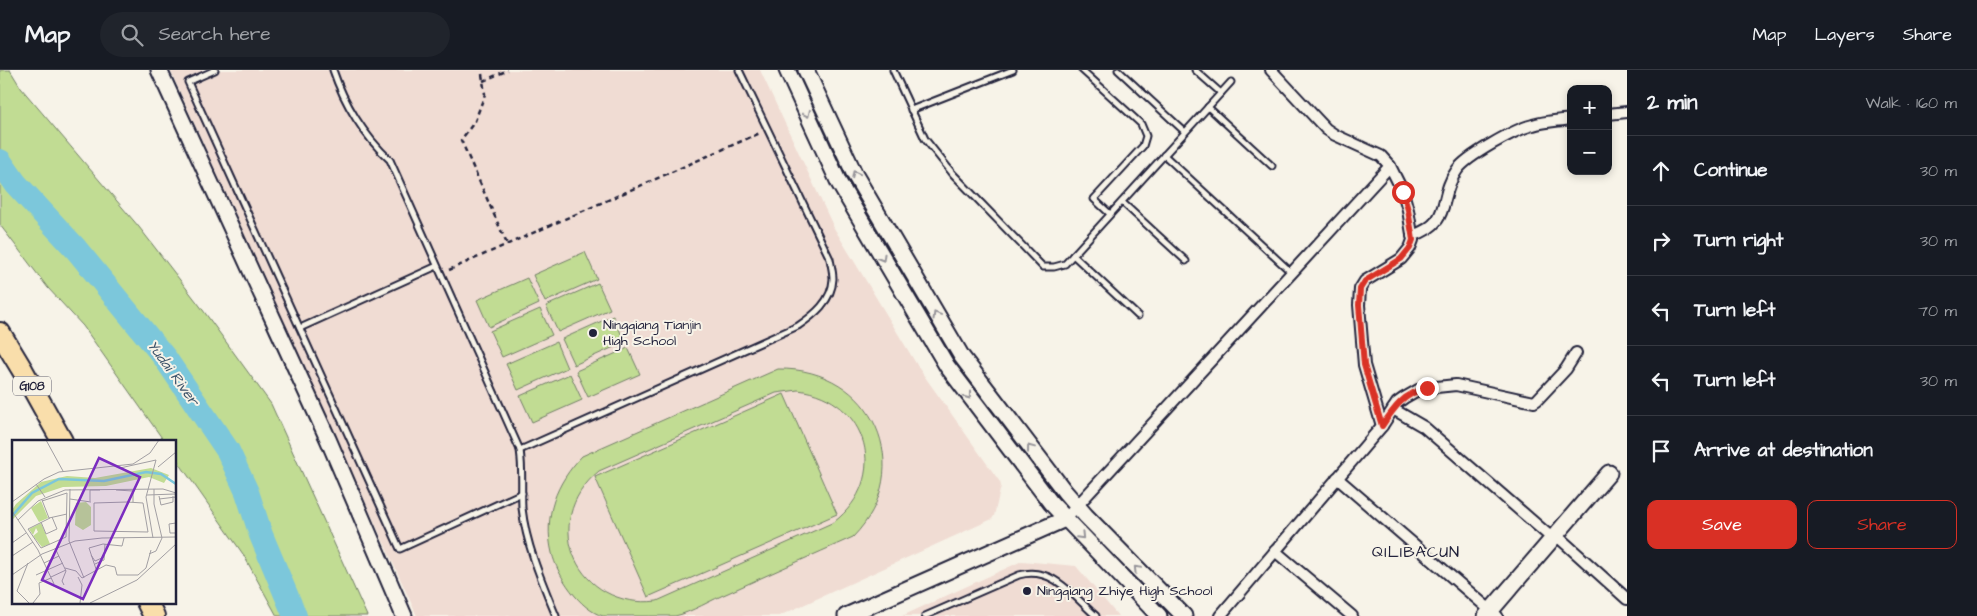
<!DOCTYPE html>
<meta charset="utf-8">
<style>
:root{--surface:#171b24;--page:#20242c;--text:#f1f3f6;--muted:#9ea1a6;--line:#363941;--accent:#d93025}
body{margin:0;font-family:"Architects Daughter",sans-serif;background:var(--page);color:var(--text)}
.controls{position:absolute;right:15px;top:15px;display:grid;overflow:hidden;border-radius:10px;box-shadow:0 2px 8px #0003}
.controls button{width:45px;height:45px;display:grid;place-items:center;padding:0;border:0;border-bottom:1px solid var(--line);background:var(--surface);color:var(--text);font:25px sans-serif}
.stop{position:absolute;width:15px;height:15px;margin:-11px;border:4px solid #d93025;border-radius:50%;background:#fff}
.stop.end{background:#d93025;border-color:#fff;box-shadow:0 1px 5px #0008}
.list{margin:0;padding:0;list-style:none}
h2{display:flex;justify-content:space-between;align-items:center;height:65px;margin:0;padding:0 20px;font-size:21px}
h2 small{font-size:16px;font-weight:400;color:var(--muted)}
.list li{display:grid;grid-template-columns:32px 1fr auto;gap:15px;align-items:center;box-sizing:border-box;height:70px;padding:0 20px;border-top:1px solid var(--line)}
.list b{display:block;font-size:19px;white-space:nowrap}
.list em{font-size:16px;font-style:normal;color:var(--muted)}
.actions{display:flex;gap:10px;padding:15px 20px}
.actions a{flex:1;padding:11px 0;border:1px solid var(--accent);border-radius:10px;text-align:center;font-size:18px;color:var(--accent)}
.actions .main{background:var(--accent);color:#fff}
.icon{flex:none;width:28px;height:28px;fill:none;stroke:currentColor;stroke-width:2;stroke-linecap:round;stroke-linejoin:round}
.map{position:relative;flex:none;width:1627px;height:546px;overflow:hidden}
header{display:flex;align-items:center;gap:30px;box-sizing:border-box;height:70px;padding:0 25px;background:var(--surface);border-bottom:1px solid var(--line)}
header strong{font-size:24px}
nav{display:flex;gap:28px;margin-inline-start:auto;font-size:18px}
.search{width:350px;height:45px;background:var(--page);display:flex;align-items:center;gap:12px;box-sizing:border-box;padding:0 18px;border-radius:28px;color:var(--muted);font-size:19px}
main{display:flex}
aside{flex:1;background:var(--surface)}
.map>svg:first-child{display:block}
.built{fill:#f0dcd3}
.green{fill:#c1dc93;stroke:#727f67;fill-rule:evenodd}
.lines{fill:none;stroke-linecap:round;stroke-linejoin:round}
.river{stroke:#7cc7db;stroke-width:24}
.lane-casing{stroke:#22223b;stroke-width:9}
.street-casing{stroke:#22223b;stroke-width:14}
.secondary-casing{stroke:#22223b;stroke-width:19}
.highway-casing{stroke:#22223b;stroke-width:24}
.path{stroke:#22223b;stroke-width:2.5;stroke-dasharray:5 4;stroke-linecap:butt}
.lane{stroke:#f7f3e8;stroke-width:5}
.street{stroke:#f7f3e8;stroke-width:10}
.secondary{stroke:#f7f3e8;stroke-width:15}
.highway{stroke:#f9deab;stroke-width:20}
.oneway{stroke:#97959a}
.route{stroke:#d93025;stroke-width:6}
.poi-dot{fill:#22223b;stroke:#f7f3e8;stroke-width:2}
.labels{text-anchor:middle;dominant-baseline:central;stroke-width:4;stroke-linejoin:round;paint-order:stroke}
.shield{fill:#f7f3e8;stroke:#62616f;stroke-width:1}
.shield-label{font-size:12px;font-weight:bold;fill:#22223b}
.poi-label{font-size:14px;fill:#22223b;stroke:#f7f3e8;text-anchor:start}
.water-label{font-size:15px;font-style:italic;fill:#3d546b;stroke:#f7f3e8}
.quarter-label{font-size:16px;letter-spacing:1px;fill:#22223b;stroke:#f7f3e8}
.inset-river{fill:none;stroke:#7cc7db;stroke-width:2.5}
.inset-road{fill:none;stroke:#a29fa3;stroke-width:1}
.view{fill:#7b2cbf;fill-opacity:0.15;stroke:#7b2cbf;stroke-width:2.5}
.inset-edge{fill:none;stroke:#22223b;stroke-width:2.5}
</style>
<header>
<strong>Map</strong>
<div class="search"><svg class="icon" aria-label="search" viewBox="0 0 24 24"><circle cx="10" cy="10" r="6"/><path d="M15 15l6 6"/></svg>Search here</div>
<nav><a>Map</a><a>Layers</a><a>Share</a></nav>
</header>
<main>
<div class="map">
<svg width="1627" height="546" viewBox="0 0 1627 546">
<rect width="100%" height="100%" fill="#f7f3e8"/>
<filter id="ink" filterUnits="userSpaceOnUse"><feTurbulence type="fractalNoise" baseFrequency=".02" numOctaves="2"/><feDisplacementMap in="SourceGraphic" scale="10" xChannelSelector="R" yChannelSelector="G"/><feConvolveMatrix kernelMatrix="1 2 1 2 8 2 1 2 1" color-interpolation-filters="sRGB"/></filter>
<g filter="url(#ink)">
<!-- built -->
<g class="built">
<polygon points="170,0 760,0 834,158 920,300 1000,412 1001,416 994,446 992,449 779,546 417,546"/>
<polygon points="1022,491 1076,496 1118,546 902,546"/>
</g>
<!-- green -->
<g class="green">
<polygon points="0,0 10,0 21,18 139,157 200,236 271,334 367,546 277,546 243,484 175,387 175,371 164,371 83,256 48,218 0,155"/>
<polygon points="585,182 597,209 545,232 533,205"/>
<polygon points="527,208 539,234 489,257 477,230"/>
<polygon points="598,213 610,239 558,262 546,236"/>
<polygon points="540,239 552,265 502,287 490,261"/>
<polygon points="613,246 625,272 574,295 562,269"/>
<polygon points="556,272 567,298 518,320 506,294"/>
<polygon points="628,278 640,304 588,327 576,301"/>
<path d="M 778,299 C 873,297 919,399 853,467 C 811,486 769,504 728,523 C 713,529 690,543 675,546 C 665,546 652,546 641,546 C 630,546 614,546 603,546 C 580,540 557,505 552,483 C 543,446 556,413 582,386 ZM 798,320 C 869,329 890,409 834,452 L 657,531 C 578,541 537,452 599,401 L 776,323 Z"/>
<polygon points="570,304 582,330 532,352 520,326"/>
<polygon points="784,324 837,444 648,527 595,407"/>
</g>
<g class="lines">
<!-- river -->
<polyline class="river" points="0,91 16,114 76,179 165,288 228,381 247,422 261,465 295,546"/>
<!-- lane casing -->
<g class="lane-casing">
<g id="lane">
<polyline points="215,0 188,12 400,479 522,423"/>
<path d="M 333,0 C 344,33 364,66 390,90 L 520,380 L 798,256 C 814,245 832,231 833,209 C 833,202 831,195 830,189 L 739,0"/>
<polyline points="893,0 925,69 953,104 1043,197 1054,197 1065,194 1231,12"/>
<polyline points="1082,0 1141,54 1146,66 1143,76 1094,129 1110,144"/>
<polyline points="1118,0 1185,62"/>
<polyline points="1195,0 1221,23"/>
<polyline points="1208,37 1272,96"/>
<polyline points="911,40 1013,0"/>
<polyline points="1164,85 1292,203"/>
<polyline points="1122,132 1186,191"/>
<polyline points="1073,185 1138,246"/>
<polyline points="300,258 437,196"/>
<path d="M 520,380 C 523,400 521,419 522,438 C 526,475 542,512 556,546"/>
<path d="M 925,546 L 1019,505 C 1053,496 1072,525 1096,546"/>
</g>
</g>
<!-- street casing -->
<g class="street-casing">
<g id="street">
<polyline points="1271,0 1326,59 1335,65 1381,86 1390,96 1403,122 1408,140 1413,170 1410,178 1401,189 1365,211 1360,219 1359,235 1364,295 1382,356"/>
<polyline points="1608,44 1627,42"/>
<path d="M 1412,166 C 1454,152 1437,128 1457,100 C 1467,86 1515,59 1533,55 C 1545,51 1558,51 1571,49"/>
<polyline points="1393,339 1424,357 1553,469"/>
<polyline points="1337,408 1497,546"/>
<polyline points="1065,449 1390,96"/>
<polyline points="1556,465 1627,529"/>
<polyline points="1275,481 1352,546"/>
<polyline points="1220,546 1382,356 1397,333 1404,328 1418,320 1427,318 1456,315 1534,332 1537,330 1566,299 1576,283"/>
</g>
</g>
<!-- secondary casing -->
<g class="secondary-casing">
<g id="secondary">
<polyline points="159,0 328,369 404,546"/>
<polyline points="787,0 839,113 947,296 1051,433 1159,546"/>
<polyline points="806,0 855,105 962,287 1065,422 1086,446 1184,546"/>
<polyline points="846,546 1065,449"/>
<polyline points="1486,546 1609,403"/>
</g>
</g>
<!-- highway casing -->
<g class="highway-casing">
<g id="highway">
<polyline points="0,263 23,301 62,371"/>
<polyline points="147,532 154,546"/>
</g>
</g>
<!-- path -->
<g class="path">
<polyline points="482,4 485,24 475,51 461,70 507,174"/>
<polyline points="483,11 508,0"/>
<polyline points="449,200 760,63"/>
</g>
<!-- lane -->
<use href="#lane" class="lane"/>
<!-- street -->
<use href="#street" class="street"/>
<!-- secondary -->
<use href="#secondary" class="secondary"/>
<!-- highway -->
<use href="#highway" class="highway"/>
</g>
<!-- one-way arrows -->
<defs><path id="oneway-chevron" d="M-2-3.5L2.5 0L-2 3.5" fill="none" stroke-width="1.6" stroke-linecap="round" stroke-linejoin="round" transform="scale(1.25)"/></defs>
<g class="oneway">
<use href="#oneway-chevron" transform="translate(807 44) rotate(65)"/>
<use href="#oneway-chevron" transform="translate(855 104) rotate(-117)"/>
<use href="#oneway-chevron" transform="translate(882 188) rotate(60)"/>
<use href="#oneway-chevron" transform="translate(936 245) rotate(-121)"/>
<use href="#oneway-chevron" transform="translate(968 326) rotate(54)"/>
<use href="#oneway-chevron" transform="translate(1030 378) rotate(-127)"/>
<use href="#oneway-chevron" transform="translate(1081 466) rotate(46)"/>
<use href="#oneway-chevron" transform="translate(1137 499) rotate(-134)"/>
</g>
</g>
<g class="lines" filter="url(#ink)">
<!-- route -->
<path class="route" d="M 1403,122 L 1408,140 L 1413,170 L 1410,178 L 1401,189 L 1365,211 L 1360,219 L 1359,235 L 1364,295 L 1382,356 C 1394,338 1404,323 1427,318"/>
</g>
<!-- markers -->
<g class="poi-dot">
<circle cx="593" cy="263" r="5"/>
<circle cx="1027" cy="521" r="5"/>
</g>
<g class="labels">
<!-- shield labels -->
<rect class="shield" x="13" y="306.5" width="38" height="19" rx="4"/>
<g class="shield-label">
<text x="32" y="316">G108</text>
</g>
<!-- poi labels -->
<g class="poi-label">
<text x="603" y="255">Ningqiang Tianjin<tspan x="603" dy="16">High School</tspan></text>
<text x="1037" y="521">Ningqiang Zhiye High School</text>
</g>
<!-- water labels -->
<g class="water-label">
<text transform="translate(173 303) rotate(54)">Yudai River</text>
</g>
<!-- quarter labels -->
<g class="quarter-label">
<text x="1416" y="482">QILIBACUN</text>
</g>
</g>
<!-- overview -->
<g transform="translate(12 370)">
<rect width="164" height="164" fill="#f7f3e8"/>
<path d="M 139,28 L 157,35 L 152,43 L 137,37 L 94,46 L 51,47 L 24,56 L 0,80 L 0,70 L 4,64 L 29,42 L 55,36 L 83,38 ZM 29,61 L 36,78 L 27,82 L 19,68 ZM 74,62 L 79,67 L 79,85 L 71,90 L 63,85 L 64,63 ZM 29,83 L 38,104 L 30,107 L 21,96 L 26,92 L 24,88 L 21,95 L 17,89 Z" fill="#c1dc93"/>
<path class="inset-river" d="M 0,76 L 20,53 L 47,39 L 92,41 L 134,32 L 149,34 L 164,44"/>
<path class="inset-road" d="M 34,0 L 51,31M 146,27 L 164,12M 108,28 L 144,20 L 134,57 L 141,98M 24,44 L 33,57M 58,49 L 57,101 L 72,138M 104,50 L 121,51 L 121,62M 135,55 L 163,54M 147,56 L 149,65 L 161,62 L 161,56M 58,59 L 79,62M 147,59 L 164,57M 30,60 L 37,78 L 55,74M 30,61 L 55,53 L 54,97 L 29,108 L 16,89 L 38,78M 78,61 L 78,50 L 88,50M 0,62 L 32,39 L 47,32 L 121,24 L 138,13 L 147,0M 115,62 L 131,63 L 136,92 L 82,91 L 82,63 ZM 0,71 L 26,110 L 42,144M 6,80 L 26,61 L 53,50 L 151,49 L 164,53M 29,82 L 34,94 L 45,89 L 40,77M 164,83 L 157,84 L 158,93 L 164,93M 0,103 L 14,93M 43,108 L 54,131 L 50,141 L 52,145M 137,114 L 144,111 L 150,98 L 142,64 L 142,49M 79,115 L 83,121 L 92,117M 0,116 L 21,102M 16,123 L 5,151 L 17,163M 32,123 L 47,116M 83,124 L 92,120 L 93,104M 53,128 L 64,131 L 70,138 L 94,125 L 103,127 L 105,135 L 126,135 L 134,128 L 139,110M 84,129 L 77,108 L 91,104 L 110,106 L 112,98M 0,135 L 30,114 L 63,101 L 90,98 L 164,97M 24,135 L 51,123M 39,137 L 54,130M 66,137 L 70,145 L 68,163M 21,163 L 28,154 L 27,143 L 39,138M 78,163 L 125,140 L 164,104"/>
<path class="view" d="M 87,18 L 128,37 L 71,159 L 30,140 Z"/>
<rect width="164" height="164" class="inset-edge"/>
</g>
</svg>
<div class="controls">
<button>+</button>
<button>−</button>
</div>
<div class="stop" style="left:1403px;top:122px"></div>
<div class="stop end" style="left:1427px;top:318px"></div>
</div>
<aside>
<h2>2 min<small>Walk · 160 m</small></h2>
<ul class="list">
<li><svg class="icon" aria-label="ahead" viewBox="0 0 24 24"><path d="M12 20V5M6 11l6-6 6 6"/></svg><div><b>Continue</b></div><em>30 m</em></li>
<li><svg class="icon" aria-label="right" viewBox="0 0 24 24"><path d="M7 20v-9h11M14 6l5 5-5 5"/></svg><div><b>Turn right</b></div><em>30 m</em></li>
<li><svg class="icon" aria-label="left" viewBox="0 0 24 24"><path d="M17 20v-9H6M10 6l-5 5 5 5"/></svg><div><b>Turn left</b></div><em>70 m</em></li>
<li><svg class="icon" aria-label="left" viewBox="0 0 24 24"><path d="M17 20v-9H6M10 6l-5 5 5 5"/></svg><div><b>Turn left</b></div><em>30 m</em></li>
<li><svg class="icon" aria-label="arrive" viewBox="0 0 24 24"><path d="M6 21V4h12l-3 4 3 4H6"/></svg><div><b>Arrive at destination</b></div></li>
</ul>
<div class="actions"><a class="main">Save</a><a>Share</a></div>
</aside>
</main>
